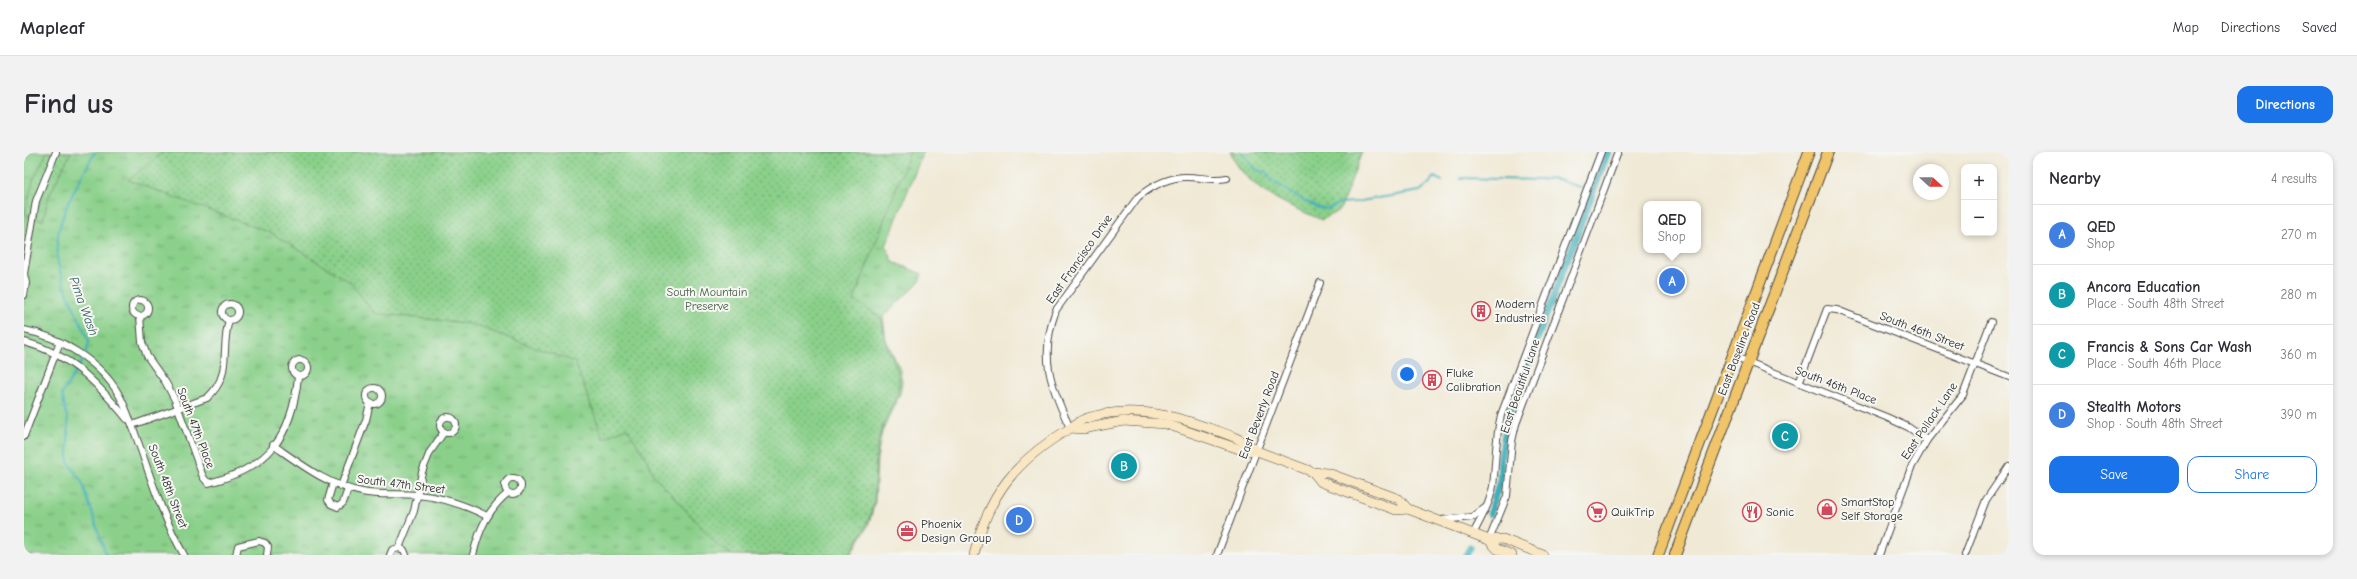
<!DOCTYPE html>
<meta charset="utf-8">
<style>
:root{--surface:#fff;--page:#f2f2f3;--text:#2b2b33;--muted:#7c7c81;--line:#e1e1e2;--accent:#1a73e8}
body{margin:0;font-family:"Comic Neue",sans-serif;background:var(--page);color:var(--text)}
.controls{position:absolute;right:12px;top:12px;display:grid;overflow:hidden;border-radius:8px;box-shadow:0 2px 6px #0003}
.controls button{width:36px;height:36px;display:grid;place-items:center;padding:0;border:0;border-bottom:1px solid var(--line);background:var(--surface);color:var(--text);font:20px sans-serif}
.compass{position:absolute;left:1889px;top:12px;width:36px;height:36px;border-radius:50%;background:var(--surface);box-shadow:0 2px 6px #0003;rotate:111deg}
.you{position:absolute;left:1383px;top:222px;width:14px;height:14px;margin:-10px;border:3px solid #fff;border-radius:50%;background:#1a73e8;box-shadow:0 0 0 6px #1a73e833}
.badge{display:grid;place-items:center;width:26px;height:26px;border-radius:50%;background:var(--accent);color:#fff;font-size:13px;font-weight:700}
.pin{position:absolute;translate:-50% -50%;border:2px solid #fff;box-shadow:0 1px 4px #0006}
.popup{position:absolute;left:1619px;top:49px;width:58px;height:52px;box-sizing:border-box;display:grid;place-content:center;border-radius:8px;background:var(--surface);filter:drop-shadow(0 1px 3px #0005);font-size:13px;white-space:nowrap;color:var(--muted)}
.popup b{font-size:15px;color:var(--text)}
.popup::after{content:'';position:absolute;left:50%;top:100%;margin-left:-8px;border:8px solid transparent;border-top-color:var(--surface)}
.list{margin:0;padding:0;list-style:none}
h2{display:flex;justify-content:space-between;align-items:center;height:52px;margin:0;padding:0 16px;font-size:17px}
h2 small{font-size:13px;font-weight:400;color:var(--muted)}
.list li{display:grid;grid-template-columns:26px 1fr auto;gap:12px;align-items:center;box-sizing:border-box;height:60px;padding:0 16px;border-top:1px solid var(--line)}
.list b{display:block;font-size:15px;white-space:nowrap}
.list p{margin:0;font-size:13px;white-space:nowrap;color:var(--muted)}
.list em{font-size:13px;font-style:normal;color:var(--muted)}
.actions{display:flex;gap:8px;padding:12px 16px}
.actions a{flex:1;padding:9px 0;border:1px solid var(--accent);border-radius:12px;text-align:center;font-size:14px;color:var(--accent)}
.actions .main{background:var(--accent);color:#fff}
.map{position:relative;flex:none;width:1985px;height:403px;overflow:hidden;border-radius:12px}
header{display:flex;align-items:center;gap:24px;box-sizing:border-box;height:56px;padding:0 20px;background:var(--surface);border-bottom:1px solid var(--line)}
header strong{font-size:19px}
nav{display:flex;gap:22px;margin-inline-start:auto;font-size:14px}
.intro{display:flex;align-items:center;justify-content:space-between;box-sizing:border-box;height:96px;padding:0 24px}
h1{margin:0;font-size:28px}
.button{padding:10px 18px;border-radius:12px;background:var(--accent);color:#fff;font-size:14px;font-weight:700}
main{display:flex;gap:24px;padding:0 24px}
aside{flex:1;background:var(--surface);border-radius:12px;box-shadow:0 2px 6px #0003}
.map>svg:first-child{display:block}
.grass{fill:url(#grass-tufts);stroke:#5a7e5a}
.park{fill:url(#park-dots);stroke:#5a7e5a}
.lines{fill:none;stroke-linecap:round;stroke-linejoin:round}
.stream{stroke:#3eaeba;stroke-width:2}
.canal{stroke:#3eaeba;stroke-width:7}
.minor-casing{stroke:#494844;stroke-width:8}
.secondary-casing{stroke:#494844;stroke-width:10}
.primary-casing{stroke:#494844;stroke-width:12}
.minor{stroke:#fff;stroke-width:6}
.secondary{stroke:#f9e7c3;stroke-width:9}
.primary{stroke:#f0c469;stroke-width:10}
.labels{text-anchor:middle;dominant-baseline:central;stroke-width:4;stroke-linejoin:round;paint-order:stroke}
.street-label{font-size:12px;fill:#2b2b2b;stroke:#f6f6f2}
.park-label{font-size:12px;fill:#485d48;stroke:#f6f6f2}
.poi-label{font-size:12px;fill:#2b2b2b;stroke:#f6f6f2;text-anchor:start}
.water-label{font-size:13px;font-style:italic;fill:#335f64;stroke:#f6f6f2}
</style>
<header>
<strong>Mapleaf</strong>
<nav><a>Map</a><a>Directions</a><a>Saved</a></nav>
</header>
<div class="intro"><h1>Find us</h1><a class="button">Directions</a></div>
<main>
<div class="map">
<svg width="1985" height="403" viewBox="0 0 1985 403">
<defs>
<pattern id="grass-tufts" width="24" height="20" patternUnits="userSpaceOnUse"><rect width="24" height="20" fill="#8ad08a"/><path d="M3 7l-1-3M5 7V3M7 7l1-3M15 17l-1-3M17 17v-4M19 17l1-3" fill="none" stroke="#71a971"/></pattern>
<pattern id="park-dots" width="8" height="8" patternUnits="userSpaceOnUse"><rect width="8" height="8" fill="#8ad08a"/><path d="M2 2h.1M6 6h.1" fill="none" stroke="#71a971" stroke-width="1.8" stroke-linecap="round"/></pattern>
</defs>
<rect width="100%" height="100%" fill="#f6f6f2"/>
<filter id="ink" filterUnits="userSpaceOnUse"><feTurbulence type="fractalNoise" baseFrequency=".025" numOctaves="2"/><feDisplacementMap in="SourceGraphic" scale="8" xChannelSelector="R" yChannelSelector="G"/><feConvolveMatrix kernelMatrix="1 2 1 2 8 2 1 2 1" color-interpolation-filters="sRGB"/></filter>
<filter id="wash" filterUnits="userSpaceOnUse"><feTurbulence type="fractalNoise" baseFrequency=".012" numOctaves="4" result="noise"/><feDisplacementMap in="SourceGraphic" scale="16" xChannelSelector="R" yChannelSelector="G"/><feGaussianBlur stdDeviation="0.9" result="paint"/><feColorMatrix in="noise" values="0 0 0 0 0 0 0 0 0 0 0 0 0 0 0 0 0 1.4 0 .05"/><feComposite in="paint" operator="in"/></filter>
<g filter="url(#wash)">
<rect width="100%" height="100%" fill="#f0e9d5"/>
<!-- grass -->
<polygon class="grass" points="0,0 899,0 862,94 869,110 898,122 895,130 859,165 862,188 875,215 878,229 876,242 858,280 853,307 851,351 844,374 826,403 0,403"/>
<!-- park -->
<g class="park">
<polygon points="23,0 47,0 25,44 19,69 1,62 9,28"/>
<path d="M 139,0 L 886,0 L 830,148 L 856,165 C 860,172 859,180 861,188 C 865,203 876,216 875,231 C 874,250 862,262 857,279 C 849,302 853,325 850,348 C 847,369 835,386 824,403 L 709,403 L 696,396 L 629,322 L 623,308 L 603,276 L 579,286 L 551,210 L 447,172 L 350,161 L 326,130 L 247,81 L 104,28 Z"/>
<path d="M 1206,0 L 1338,0 L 1316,58 L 1298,68 C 1263,53 1222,37 1206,0 Z"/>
</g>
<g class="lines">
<!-- stream -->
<g class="stream">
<path d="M 71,0 C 54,33 27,71 34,111 C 39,138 55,164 65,190 L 61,204 L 38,242 L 44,269 L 44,310 L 58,330 L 82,403"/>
<polyline points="1218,0 1232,18 1242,20 1248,29 1279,48 1294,56 1304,57 1316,51 1331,50 1396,39 1408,29 1410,25 1418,29"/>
<polyline points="1437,26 1516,28 1528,26 1559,36"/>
</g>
<!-- canal -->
<g class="canal">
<polyline points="1466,362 1476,328 1477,304 1484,264 1584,0"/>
<polyline points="1442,403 1446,396"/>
</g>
</g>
</g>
<g filter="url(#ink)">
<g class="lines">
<!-- minor casing -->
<g class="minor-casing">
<g id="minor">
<polyline points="0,143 2,131 0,122 12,49 32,0"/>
<circle cx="116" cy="156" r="8"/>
<circle cx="206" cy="160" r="8"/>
<path d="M 116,164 L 118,190 L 123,204 L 142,231 L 151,248 L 179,325 L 184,331 C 244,317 268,285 274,225"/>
<path d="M 0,178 C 35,184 76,210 94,241 C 104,258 110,280 117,298 C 129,333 141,370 160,403"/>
<path d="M 0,190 C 47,202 73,231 103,267"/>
<polyline points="1709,204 1862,265 1884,275 1903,288"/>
<circle cx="276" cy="216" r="8"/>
<polyline points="1775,231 1803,157 1813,158 1985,225"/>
<circle cx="350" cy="244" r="8"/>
<circle cx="424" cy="273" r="8"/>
<path d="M 108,273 L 183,246 C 209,223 196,198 205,168"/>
<path d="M 1046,276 C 1026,233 1015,204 1032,158 L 1114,45 C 1128,34 1144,25 1162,25 C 1177,25 1189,29 1203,26"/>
<polyline points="0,284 36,190"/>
<path d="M 249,293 C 278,313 303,333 338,340 C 355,344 375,341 393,343 C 418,345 441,353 463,364"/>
<circle cx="489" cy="334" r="8"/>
<polyline points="309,331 304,348 307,352 314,355 319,351 324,337"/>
<polyline points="317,334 342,268 346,251"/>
<polyline points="1417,368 1449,365 1461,356"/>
<path d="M 1449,382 C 1457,367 1466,351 1469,334 C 1472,310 1471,287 1477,263 L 1577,0"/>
<polyline points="1465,388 1483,344 1488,289 1492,272 1594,0"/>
<polyline points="375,396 390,359 398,320 406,300 420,280"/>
<polyline points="212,403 214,394 235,389 241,391 244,395 243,403"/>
<polyline points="366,403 368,398 375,396 380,398 382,403"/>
<path d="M 449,403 C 455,378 464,357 484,341"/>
<polyline points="1193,403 1296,131"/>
<polyline points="1855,403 1887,316 1903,288 1939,243 1967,170"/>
<polyline points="1941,403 1962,348 1985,314"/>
</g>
</g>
<!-- secondary casing -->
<g class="secondary-casing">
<g id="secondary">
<polyline points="1046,276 1059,277 1100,269 1142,272 1218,298 1233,299 1289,320 1304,321 1375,347 1384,357"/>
<polyline points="1289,320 1297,330 1372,358 1384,357 1465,388 1479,387 1519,403"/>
<polyline points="1465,388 1473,397 1488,403"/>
<path d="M 950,403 C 964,343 992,308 1045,277 C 1051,273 1055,268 1063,266 C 1101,254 1139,260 1176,273 C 1196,280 1217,285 1233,299"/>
</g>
</g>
<!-- primary casing -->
<g class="primary-casing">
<g id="primary">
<polyline points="1634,403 1785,0"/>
<polyline points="1651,403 1804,0"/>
</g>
</g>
<!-- minor -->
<use href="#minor" class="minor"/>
<!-- secondary -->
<use href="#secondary" class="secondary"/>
<!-- primary -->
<use href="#primary" class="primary"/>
</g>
</g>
<!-- icons -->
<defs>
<g id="building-ring" transform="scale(1)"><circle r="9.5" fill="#f6f6f2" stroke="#d1495b" stroke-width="1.5"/><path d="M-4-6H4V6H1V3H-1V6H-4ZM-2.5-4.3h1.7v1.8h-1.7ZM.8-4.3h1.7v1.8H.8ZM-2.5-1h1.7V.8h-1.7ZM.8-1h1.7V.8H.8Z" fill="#d1495b"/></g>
<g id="shop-ring" transform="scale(1)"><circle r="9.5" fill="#f6f6f2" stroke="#d1495b" stroke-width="1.5"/><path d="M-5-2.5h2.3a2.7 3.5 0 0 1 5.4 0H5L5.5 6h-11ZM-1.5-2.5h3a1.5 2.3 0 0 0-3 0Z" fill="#d1495b"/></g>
<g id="supermarket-ring" transform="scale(1)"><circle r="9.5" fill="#f6f6f2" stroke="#d1495b" stroke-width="1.5"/><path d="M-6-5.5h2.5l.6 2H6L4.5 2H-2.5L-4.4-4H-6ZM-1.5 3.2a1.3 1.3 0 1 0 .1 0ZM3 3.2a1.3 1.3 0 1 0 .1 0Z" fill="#d1495b"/></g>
<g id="restaurant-ring" transform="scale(1)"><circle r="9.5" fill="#f6f6f2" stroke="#d1495b" stroke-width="1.5"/><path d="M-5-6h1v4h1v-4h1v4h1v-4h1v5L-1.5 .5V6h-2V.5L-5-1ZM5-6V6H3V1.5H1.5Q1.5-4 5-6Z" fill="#d1495b"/></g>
<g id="office-ring" transform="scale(1)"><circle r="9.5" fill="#f6f6f2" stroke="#d1495b" stroke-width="1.5"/><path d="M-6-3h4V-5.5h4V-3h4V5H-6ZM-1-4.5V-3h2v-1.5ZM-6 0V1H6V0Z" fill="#d1495b"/></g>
</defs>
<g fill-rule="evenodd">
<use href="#building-ring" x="1457" y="159"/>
<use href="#building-ring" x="1408" y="228"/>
<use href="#shop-ring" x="1803" y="357"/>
<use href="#supermarket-ring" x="1573" y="360"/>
<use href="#restaurant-ring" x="1728" y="360"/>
<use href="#office-ring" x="883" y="379"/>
</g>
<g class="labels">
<!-- street labels -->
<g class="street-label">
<text transform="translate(1055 107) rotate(-55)">East Francisco Drive</text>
<text transform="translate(1898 179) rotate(21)">South 46th Street</text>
<text transform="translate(1715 197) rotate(-69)">East Baseline Road</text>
<text transform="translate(1812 233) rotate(21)">South 46th Place</text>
<text transform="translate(1496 234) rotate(-71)">East Beautiful Lane</text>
<text transform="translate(1235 263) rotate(-69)">East Beverly Road</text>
<text transform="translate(1905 269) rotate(-56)">East Pollack Lane</text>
<text transform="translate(172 276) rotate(69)">South 47th Place</text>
<text transform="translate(377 332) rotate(7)">South 47th Street</text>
<text transform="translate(144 334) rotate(69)">South 48th Street</text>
</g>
<!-- park labels -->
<g class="park-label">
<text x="683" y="140">South Mountain<tspan x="683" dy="14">Preserve</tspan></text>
</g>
<!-- poi labels -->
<g class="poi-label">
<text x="1471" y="152">Modern<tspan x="1471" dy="14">Industries</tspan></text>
<text x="1422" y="221">Fluke<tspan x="1422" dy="14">Calibration</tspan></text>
<text x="1817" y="350">SmartStop<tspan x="1817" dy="14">Self Storage</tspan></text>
<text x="1587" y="360">QuikTrip</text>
<text x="1742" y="360">Sonic</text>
<text x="897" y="372">Phoenix<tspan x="897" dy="14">Design Group</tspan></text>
</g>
<!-- water labels -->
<g class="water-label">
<text transform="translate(60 154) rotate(70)">Pima Wash</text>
</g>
</g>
</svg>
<div class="controls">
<button>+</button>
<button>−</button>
</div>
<svg class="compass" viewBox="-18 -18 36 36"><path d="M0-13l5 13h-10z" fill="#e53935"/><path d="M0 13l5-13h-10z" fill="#7c7c81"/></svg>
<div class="you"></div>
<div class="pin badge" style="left:1648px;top:129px;background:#3f7fe0">A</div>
<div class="popup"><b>QED</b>Shop</div>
<div class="pin badge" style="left:1100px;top:314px;background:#0f9aa8">B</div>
<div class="pin badge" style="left:1761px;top:284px;background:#0f9aa8">C</div>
<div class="pin badge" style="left:995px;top:368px;background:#3f7fe0">D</div>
</div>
<aside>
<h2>Nearby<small>4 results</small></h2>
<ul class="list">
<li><span class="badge" style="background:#3f7fe0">A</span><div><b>QED</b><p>Shop</p></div><em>270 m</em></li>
<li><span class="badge" style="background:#0f9aa8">B</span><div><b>Ancora Education</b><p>Place · South 48th Street</p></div><em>280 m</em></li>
<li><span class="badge" style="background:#0f9aa8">C</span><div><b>Francis &amp; Sons Car Wash</b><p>Place · South 46th Place</p></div><em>360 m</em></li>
<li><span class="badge" style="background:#3f7fe0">D</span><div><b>Stealth Motors</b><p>Shop · South 48th Street</p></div><em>390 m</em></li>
</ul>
<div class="actions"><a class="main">Save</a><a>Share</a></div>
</aside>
</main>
